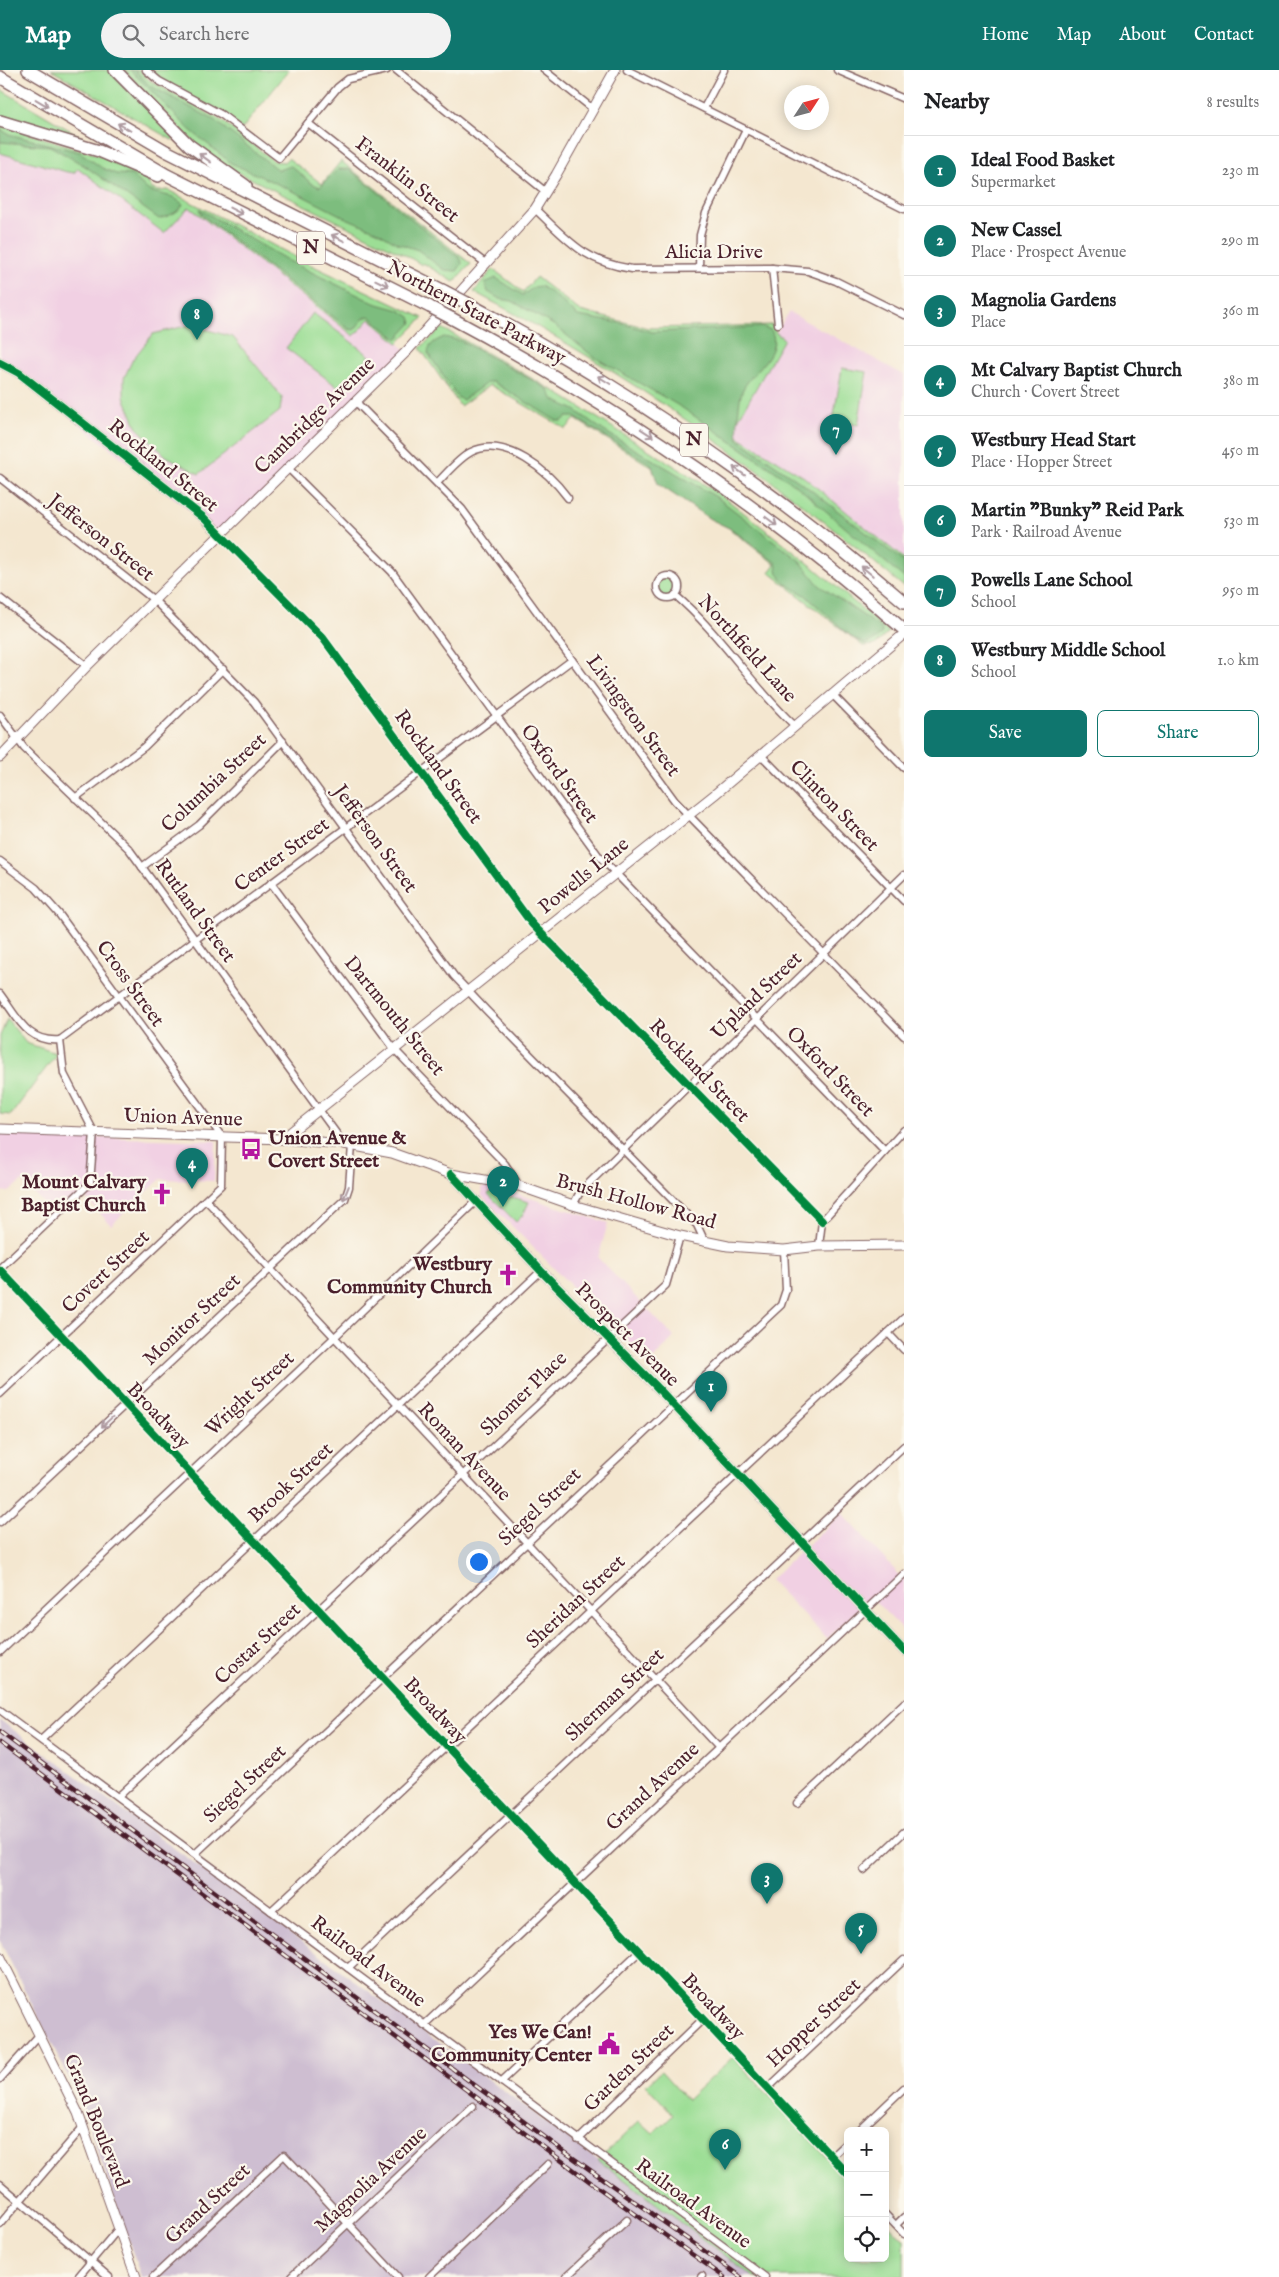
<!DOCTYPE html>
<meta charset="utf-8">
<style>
:root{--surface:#fff;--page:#f2f2f2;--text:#202124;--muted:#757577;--line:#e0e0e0;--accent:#0f766e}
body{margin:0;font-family:"IM FELL English",serif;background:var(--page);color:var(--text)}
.controls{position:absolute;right:15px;bottom:15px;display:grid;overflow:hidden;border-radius:8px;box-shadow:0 2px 12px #0003}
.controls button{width:45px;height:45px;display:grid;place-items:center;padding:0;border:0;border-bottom:1px solid var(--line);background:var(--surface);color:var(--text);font:25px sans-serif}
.compass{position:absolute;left:784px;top:15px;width:45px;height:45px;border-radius:50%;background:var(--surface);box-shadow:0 2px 12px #0003;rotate:54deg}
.you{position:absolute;left:478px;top:1491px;width:18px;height:18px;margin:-12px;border:4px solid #fff;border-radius:50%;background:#1a73e8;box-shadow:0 0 0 8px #1a73e833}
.badge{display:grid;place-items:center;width:32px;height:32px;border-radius:50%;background:var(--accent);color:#fff;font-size:16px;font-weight:700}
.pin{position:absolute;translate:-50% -41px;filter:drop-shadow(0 1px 2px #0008)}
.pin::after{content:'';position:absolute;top:26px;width:18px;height:15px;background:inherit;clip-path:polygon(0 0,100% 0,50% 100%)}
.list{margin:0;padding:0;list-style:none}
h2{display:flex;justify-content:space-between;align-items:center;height:65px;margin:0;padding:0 20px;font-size:21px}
h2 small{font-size:16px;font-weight:400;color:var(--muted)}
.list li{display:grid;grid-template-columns:32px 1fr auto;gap:15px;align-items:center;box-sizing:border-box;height:70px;padding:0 20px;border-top:1px solid var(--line)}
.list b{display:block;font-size:19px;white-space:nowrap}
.list p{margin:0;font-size:16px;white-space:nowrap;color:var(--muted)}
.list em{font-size:16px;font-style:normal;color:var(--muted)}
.actions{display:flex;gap:10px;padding:15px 20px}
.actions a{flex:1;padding:11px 0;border:1px solid var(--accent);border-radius:8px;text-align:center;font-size:18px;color:var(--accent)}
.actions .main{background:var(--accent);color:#fff}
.icon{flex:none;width:28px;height:28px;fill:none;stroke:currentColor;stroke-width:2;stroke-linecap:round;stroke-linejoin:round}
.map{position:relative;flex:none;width:904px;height:2207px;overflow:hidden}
header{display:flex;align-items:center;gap:30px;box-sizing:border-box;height:70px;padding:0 25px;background:var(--accent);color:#fff}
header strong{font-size:24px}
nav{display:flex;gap:28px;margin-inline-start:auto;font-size:18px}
.search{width:350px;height:45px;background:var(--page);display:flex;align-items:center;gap:12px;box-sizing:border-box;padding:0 18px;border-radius:28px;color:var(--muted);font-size:19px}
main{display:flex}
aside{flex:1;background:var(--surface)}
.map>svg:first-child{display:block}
.built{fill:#f1d0e3}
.industrial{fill:#cebed1}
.green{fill:#9cde95;stroke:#737e60}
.forest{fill:#7dbd7e;stroke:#646e54}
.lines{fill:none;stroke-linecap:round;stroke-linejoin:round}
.street-casing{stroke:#866565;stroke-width:9}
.secondary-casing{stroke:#866565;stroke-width:11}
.highway-casing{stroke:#866565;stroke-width:14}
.street{stroke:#fff;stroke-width:6}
.secondary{stroke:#fff;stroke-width:9}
.highway{stroke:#fff;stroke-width:11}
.rail-casing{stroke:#4a1f2b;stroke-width:4.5}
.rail{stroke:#fbf7ec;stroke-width:2.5;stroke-dasharray:8;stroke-linecap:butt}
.highway-bridge-casing{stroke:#866565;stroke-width:14;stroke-linecap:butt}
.highway-bridge{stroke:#fff;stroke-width:11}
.cycleway-casing{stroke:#fbf7ec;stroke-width:11}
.cycleway{stroke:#00873e;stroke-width:8}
.oneway{stroke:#ae9aa0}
.labels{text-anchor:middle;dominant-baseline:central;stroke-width:4.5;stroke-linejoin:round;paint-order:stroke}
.shield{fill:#fbf7ec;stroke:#7f6065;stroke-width:1}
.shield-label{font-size:19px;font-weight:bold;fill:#4a1f2b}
.street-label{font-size:20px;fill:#4a1f2b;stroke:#fbf7ec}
.poi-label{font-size:20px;font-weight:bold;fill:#4a1f2b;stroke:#fbf7ec;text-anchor:end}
</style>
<header>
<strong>Map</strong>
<div class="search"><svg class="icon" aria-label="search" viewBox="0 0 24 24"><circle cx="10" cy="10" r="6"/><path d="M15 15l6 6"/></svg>Search here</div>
<nav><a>Home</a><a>Map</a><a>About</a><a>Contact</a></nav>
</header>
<main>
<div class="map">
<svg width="904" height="2207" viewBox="0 0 904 2207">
<rect width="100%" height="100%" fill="#fbf7ec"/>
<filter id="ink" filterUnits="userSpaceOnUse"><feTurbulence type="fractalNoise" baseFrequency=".02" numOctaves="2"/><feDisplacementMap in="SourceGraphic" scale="10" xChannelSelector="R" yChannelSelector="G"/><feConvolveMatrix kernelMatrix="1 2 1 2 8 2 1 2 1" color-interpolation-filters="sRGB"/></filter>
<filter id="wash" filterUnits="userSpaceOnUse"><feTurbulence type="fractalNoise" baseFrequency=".0096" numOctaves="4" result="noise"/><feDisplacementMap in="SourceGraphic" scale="20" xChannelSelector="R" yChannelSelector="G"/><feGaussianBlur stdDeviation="1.12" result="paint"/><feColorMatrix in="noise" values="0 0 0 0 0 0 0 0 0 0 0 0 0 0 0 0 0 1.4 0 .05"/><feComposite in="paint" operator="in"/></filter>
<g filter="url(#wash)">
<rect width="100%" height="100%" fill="#f4e7d0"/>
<!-- built -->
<g class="built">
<polygon points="0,73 51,78 189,136 353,266 370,249 407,281 220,464 0,293"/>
<polygon points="789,242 904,305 904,489 804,407 731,362 784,269 776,263"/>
<polygon points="0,1064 216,1071 214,1111 161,1109 111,1155 85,1127 47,1137 22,1111 9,1122 0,1121"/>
<polygon points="489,1115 608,1153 598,1188 674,1267 649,1294 482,1126 481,1118"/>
<polygon points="842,1443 904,1510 904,1561 871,1527 827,1569 770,1510"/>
</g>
<!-- industrial -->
<polygon class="industrial" points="0,1650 598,2090 754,2207 141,2207 81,2032 0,1871"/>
<!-- green -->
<g class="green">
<polygon points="51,0 111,0 176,67 172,70"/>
<polygon points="124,0 139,0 149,10 222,51 274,91 284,92 288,88 322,114 341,91 471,194 454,212 423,193 422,195 407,186 235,101 211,86 191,69"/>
<polygon points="146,0 289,0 242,59"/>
<polygon points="0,19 83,68 84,71 0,45"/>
<polygon points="0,55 102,86 147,110 152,119 159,121 168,120 309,194 423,248 398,273 370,249 354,266 189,137 164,163 78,98 74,103 67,102 0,83"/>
<path d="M 493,199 L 523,222 L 536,207 L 580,241 L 648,258 L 773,255 L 776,263 L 784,269 L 731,362 L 804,407 L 904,489 L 904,517 C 771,405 628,302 474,222 Z"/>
<polygon points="313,243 370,286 343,321 286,278"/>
<polygon points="190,255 233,267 282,327 280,341 199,404 166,386 137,358 124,327 124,308 133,289 153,264"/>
<polygon points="442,258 556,322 721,425 817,500 889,562 875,575 863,576 769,502 775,494 731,460 706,431 575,349 566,359 490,315 460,336 420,278"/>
<polygon points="842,298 867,302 858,355 833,351"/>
<circle cx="668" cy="517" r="11"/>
<polygon points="7,949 26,973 56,983 55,986 11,1045 0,1044 0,966"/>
<polygon points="491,1121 529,1132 523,1145 516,1152 488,1124"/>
<polygon points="733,1987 848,2110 848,2188 885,2188 885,2150 904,2170 904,2207 754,2207 598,2090 639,2051 653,2064 673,2044 646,2015 661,2001 687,2030"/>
</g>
<!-- forest -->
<g class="forest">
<polygon points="130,0 135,0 149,15 214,50 278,100 291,96 311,113 320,117 338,99 349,99 461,189 462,194 457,201 444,200 418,180 397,173 377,161 346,148 295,122 231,93 189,59"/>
<path d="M 0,59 L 8,64 L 80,82 L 102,98 L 116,104 L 132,105 L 149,121 L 173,127 L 183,134 C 179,143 168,146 159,149 L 85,96 L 50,76 L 0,72 Z"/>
<polygon points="199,139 289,191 374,233 399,240 410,247 412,253 397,269 369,246 364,248 354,260 349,259 202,145"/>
<path d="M 496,208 L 523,225 L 534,217 L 540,216 L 553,224 L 578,246 L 620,253 L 652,262 L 763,257 L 771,260 C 783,283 753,300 743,319 C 738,330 737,357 738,369 L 807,417 L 904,492 L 904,508 L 798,417 L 681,337 L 594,287 L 555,256 L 512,231 L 500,229 L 488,222 L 485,213 Z"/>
<path d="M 444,267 L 461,271 L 548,319 L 554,330 L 575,340 L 604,361 L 718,428 L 800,491 L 819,515 L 881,558 L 882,562 C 879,569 873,571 865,574 L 853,568 L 805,525 L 786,514 L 778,504 L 776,493 L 733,460 L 710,449 L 658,414 L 651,394 L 574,347 L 567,347 L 562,351 L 557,351 L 493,312 L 488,312 L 463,330 L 457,327 L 428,283 C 429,273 436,271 444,267 Z"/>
</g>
</g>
<g filter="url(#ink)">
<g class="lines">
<!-- street casing -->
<g class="street-casing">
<g id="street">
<polyline points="146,0 159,11 222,45 279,88 338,17 348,9 387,0"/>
<polyline points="396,0 546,122"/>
<polyline points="544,0 593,39"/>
<polyline points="627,0 904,139"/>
<polyline points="837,0 904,29"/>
<polyline points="704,38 724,0"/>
<polyline points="308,53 485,193"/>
<path d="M 535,139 C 568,170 584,192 632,199 L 772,198 L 808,201 L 836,211 L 904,245"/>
<polyline points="699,197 700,165 706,143 746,60"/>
<polyline points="772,198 778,254"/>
<polyline points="355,331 462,439 675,731 904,966"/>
<polyline points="287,397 392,502 598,785 885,1081"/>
<polyline points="0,408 154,530 254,632 454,906 487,941 697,1155 704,1170"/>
<path d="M 437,413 C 447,403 458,389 471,382 C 506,365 549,402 568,428"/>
<polyline points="220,464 323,568 532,854 822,1151"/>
<circle cx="668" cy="517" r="11"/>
<path d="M 675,525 C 720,563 751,615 794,655"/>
<polyline points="0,528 87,596"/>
<polyline points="832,624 904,698"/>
<polyline points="0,645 24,678 129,779 344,1074"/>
<polyline points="761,685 904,831"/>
<polyline points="75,728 144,677 223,599"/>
<polyline points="0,791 36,818 59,844 222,1067 221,1115 0,1324"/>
<polyline points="142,797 199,755 283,671"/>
<polyline points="271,813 395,980 505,1094 519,1116"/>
<path d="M 0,924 C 18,948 27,973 60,970"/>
<polyline points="60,970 572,590"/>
<polyline points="206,1130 719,1678"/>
<polyline points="573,1135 580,1122 904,805"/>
<polyline points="819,1176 822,1151 904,1060"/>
<polyline points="0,1198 90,1113 94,1062 64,1004 60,970"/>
<polyline points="0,1200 848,2104"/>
<polyline points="888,1263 904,1280"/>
<polyline points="0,1452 345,1129 349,1117 352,1075"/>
<polyline points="0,1582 341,1261 477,1130"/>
<polyline points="0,1640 765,2207"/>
<polyline points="41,1670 541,1201"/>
<polyline points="118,1727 666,1215 680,1166"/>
<polyline points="797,1733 904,1633"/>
<polyline points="195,1784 781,1235 786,1220 784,1180"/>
<polyline points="864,1800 904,1762"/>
<polyline points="271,1841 904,1248"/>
<polyline points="348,1898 904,1376"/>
<polyline points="424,1955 904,1504"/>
<polyline points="0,2009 40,1964"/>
<polyline points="501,2012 639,1882"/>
<polyline points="767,2019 904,1890"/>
<polyline points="859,2061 904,2018"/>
<polyline points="578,2070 702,1950"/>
<polyline points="831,2087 848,2071"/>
<polyline points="0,2114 109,2207"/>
<polyline points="885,2144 904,2164"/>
<polyline points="0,2154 83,2057"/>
<polyline points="896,2155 904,2147"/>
<polyline points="78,2207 119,2158"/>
<polyline points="153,2207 284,2085 398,2207"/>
<polyline points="291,2207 473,2036"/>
<polyline points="429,2207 548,2094"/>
<polyline points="566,2207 627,2150"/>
<polyline points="701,2207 702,2206"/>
</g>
</g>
<!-- secondary casing -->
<g class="secondary-casing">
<g id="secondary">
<polyline points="0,293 19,303 204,448 220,464"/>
<polyline points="0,687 87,596 407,281 535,139 556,105 615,0"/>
<polyline points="0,1059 282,1069 344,1074 392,1083 451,1104 519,1116 573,1135 680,1166 728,1176 784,1180 819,1176 904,1175"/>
<polyline points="282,1069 714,725 904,564"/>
<polyline points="451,1104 541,1201 655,1315 904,1581"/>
<polyline points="0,1886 78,2043 136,2207"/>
</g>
</g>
<!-- highway casing -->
<g class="highway-casing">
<g id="highway">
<polyline points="28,0 166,81 444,221"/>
<polyline points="115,0 189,75 246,116"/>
<polyline points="0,7 167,105 430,237"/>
<polyline points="0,51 99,81 158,106"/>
<path d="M 467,233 C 624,316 770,416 904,532"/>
<path d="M 451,248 C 614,335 766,438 904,560"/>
</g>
</g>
<!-- street -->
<use href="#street" class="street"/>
<!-- secondary -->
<use href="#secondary" class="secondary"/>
<!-- highway -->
<use href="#highway" class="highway"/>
<!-- rail casing -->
<g class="rail-casing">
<g id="rail">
<polyline points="0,1662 562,2080 741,2207"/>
<polyline points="0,1673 593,2114 724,2207"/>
</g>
</g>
<!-- rail -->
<use href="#rail" class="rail"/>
<!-- highway-bridge casing -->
<g class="highway-bridge-casing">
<g id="highway-bridge">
<polyline points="444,221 467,233"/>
<polyline points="430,237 451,248"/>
</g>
</g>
<!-- highway-bridge -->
<use href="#highway-bridge" class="highway-bridge"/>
<!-- cycleway casing -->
<g class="cycleway-casing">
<g id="cycleway">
<polyline points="0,293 19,303 204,448 323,568 532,854 822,1151"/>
<polyline points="451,1104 541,1201 655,1315 904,1581"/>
<polyline points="0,1200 848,2104"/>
</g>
</g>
<!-- cycleway -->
<use href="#cycleway" class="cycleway"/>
</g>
<!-- one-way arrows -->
<defs><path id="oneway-shaft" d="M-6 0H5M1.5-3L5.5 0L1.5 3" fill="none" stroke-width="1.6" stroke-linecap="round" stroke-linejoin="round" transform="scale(1.25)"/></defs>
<g class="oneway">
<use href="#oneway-shaft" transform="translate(42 33) rotate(31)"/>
<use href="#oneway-shaft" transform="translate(124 57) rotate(-150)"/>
<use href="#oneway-shaft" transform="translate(205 88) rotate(-144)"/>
<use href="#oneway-shaft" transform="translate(236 141) rotate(27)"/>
<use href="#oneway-shaft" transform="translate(338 168) rotate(-154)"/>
<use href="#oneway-shaft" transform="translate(382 213) rotate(26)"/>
<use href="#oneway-shaft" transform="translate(604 310) rotate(-148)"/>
<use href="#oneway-shaft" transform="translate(647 363) rotate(33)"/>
<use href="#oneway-shaft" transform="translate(739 401) rotate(-144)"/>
<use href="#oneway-shaft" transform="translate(771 451) rotate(37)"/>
<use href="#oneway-shaft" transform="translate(867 501) rotate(-140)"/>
<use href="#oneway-shaft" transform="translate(346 1123) rotate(112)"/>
<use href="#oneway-shaft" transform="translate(107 1352) rotate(137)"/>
</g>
</g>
<!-- icons -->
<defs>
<g id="bus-bare" transform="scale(1.725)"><path d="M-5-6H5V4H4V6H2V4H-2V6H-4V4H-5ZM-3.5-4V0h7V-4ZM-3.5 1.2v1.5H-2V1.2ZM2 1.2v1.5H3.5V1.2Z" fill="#b5179e" stroke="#fbf7ec" stroke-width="2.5" paint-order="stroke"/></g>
<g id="church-bare" transform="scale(1.725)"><path d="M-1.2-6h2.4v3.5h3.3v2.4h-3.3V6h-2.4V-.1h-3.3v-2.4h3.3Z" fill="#b5179e" stroke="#fbf7ec" stroke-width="2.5" paint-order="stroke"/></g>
<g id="civic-bare" transform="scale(1.725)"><path d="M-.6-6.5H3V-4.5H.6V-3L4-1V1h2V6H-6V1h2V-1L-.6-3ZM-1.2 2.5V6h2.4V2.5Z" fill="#b5179e" stroke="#fbf7ec" stroke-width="2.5" paint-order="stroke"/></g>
</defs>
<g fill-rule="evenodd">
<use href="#bus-bare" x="251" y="1079"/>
<use href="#church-bare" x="162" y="1124"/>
<use href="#church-bare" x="508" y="1205"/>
<use href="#civic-bare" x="609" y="1974"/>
</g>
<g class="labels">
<!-- shield labels -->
<g class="shield">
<rect x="297" y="161.5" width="28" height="33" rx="4"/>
<rect x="680" y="353.5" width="28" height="33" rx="4"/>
</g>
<g class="shield-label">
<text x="311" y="178">N</text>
<text x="694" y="370">N</text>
</g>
<!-- street labels -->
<g class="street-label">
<text transform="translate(407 110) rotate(38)">Franklin Street</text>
<text x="714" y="182">Alicia Drive</text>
<text transform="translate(476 243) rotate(28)">Northern State Parkway</text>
<text transform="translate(315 346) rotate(-44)">Cambridge Avenue</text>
<text transform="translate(163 396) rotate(39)">Rockland Street</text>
<text transform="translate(101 468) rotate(38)">Jefferson Street</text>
<text transform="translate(747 579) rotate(48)">Northfield Lane</text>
<text transform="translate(633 646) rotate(54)">Livingston Street</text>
<text transform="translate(438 697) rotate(54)">Rockland Street</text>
<text transform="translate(559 704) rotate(54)">Oxford Street</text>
<text transform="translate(214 713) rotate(-43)">Columbia Street</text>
<text transform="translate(834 736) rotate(46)">Clinton Street</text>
<text transform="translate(375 769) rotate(54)">Jefferson Street</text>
<text transform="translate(282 785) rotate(-36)">Center Street</text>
<text transform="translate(584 806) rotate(-39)">Powells Lane</text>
<text transform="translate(195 841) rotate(54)">Rutland Street</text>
<text transform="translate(130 914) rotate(54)">Cross Street</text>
<text transform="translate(757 926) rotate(-44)">Upland Street</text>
<text transform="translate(394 946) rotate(51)">Dartmouth Street</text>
<text transform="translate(699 1001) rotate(46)">Rockland Street</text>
<text transform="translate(830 1002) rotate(46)">Oxford Street</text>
<text transform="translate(183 1048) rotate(2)">Union Avenue</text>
<text transform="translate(636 1132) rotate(15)">Brush Hollow Road</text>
<text transform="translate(106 1202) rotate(-43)">Covert Street</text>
<text transform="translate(192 1250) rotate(-43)">Monitor Street</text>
<text transform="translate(627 1265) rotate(45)">Prospect Avenue</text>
<text transform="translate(250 1324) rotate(-43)">Wright Street</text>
<text transform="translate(524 1324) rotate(-44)">Shomer Place</text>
<text transform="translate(158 1346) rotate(47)">Broadway</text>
<text transform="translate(464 1382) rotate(47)">Roman Avenue</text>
<text transform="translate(291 1413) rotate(-43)">Brook Street</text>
<text transform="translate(540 1437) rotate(-43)">Siegel Street</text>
<text transform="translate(576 1532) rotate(-43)">Sheridan Street</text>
<text transform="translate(258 1574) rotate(-43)">Costar Street</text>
<text transform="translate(615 1625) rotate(-43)">Sherman Street</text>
<text transform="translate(435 1641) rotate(47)">Broadway</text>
<text transform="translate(245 1714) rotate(-43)">Siegel Street</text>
<text transform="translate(653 1717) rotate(-43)">Grand Avenue</text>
<text transform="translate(368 1892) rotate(37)">Railroad Avenue</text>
<text transform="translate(713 1937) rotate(47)">Broadway</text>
<text transform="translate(814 1953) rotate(-43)">Hopper Street</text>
<text transform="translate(629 1998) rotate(-44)">Garden Street</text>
<text transform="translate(96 2051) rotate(68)">Grand Boulevard</text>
<text transform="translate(371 2110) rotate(-43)">Magnolia Avenue</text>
<text transform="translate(208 2134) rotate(-43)">Grand Street</text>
<text transform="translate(693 2134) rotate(36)">Railroad Avenue</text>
</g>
<!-- poi labels -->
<g class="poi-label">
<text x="268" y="1068" text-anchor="start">Union Avenue &amp;<tspan x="268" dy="23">Covert Street</tspan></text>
<text x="146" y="1112">Mount Calvary<tspan x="146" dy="23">Baptist Church</tspan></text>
<text x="492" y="1194">Westbury<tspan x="492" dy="23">Community Church</tspan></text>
<text x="592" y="1962">Yes We Can!<tspan x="592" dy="23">Community Center</tspan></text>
</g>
</g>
</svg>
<div class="controls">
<button>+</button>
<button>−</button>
<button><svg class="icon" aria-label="locate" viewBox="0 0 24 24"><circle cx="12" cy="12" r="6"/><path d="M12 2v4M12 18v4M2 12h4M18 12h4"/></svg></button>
</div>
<svg class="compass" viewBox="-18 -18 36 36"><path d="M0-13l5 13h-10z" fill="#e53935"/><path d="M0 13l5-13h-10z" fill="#757577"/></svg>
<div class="you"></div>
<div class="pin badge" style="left:711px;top:1342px">1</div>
<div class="pin badge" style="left:503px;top:1137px">2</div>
<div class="pin badge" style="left:767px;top:1834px">3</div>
<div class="pin badge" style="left:192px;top:1119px">4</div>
<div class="pin badge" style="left:861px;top:1884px">5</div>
<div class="pin badge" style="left:725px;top:2100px">6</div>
<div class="pin badge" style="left:836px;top:385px">7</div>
<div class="pin badge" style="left:197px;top:270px">8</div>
</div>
<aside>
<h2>Nearby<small>8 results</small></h2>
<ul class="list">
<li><span class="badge">1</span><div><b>Ideal Food Basket</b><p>Supermarket</p></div><em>230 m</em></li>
<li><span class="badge">2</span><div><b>New Cassel</b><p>Place · Prospect Avenue</p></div><em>290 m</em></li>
<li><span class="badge">3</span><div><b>Magnolia Gardens</b><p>Place</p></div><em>360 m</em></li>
<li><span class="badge">4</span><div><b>Mt Calvary Baptist Church</b><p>Church · Covert Street</p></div><em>380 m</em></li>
<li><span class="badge">5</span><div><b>Westbury Head Start</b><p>Place · Hopper Street</p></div><em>450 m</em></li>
<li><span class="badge">6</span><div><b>Martin &quot;Bunky&quot; Reid Park</b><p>Park · Railroad Avenue</p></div><em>530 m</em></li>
<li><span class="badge">7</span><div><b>Powells Lane School</b><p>School</p></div><em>950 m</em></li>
<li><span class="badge">8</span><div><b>Westbury Middle School</b><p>School</p></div><em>1.0 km</em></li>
</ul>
<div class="actions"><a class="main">Save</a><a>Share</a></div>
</aside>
</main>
